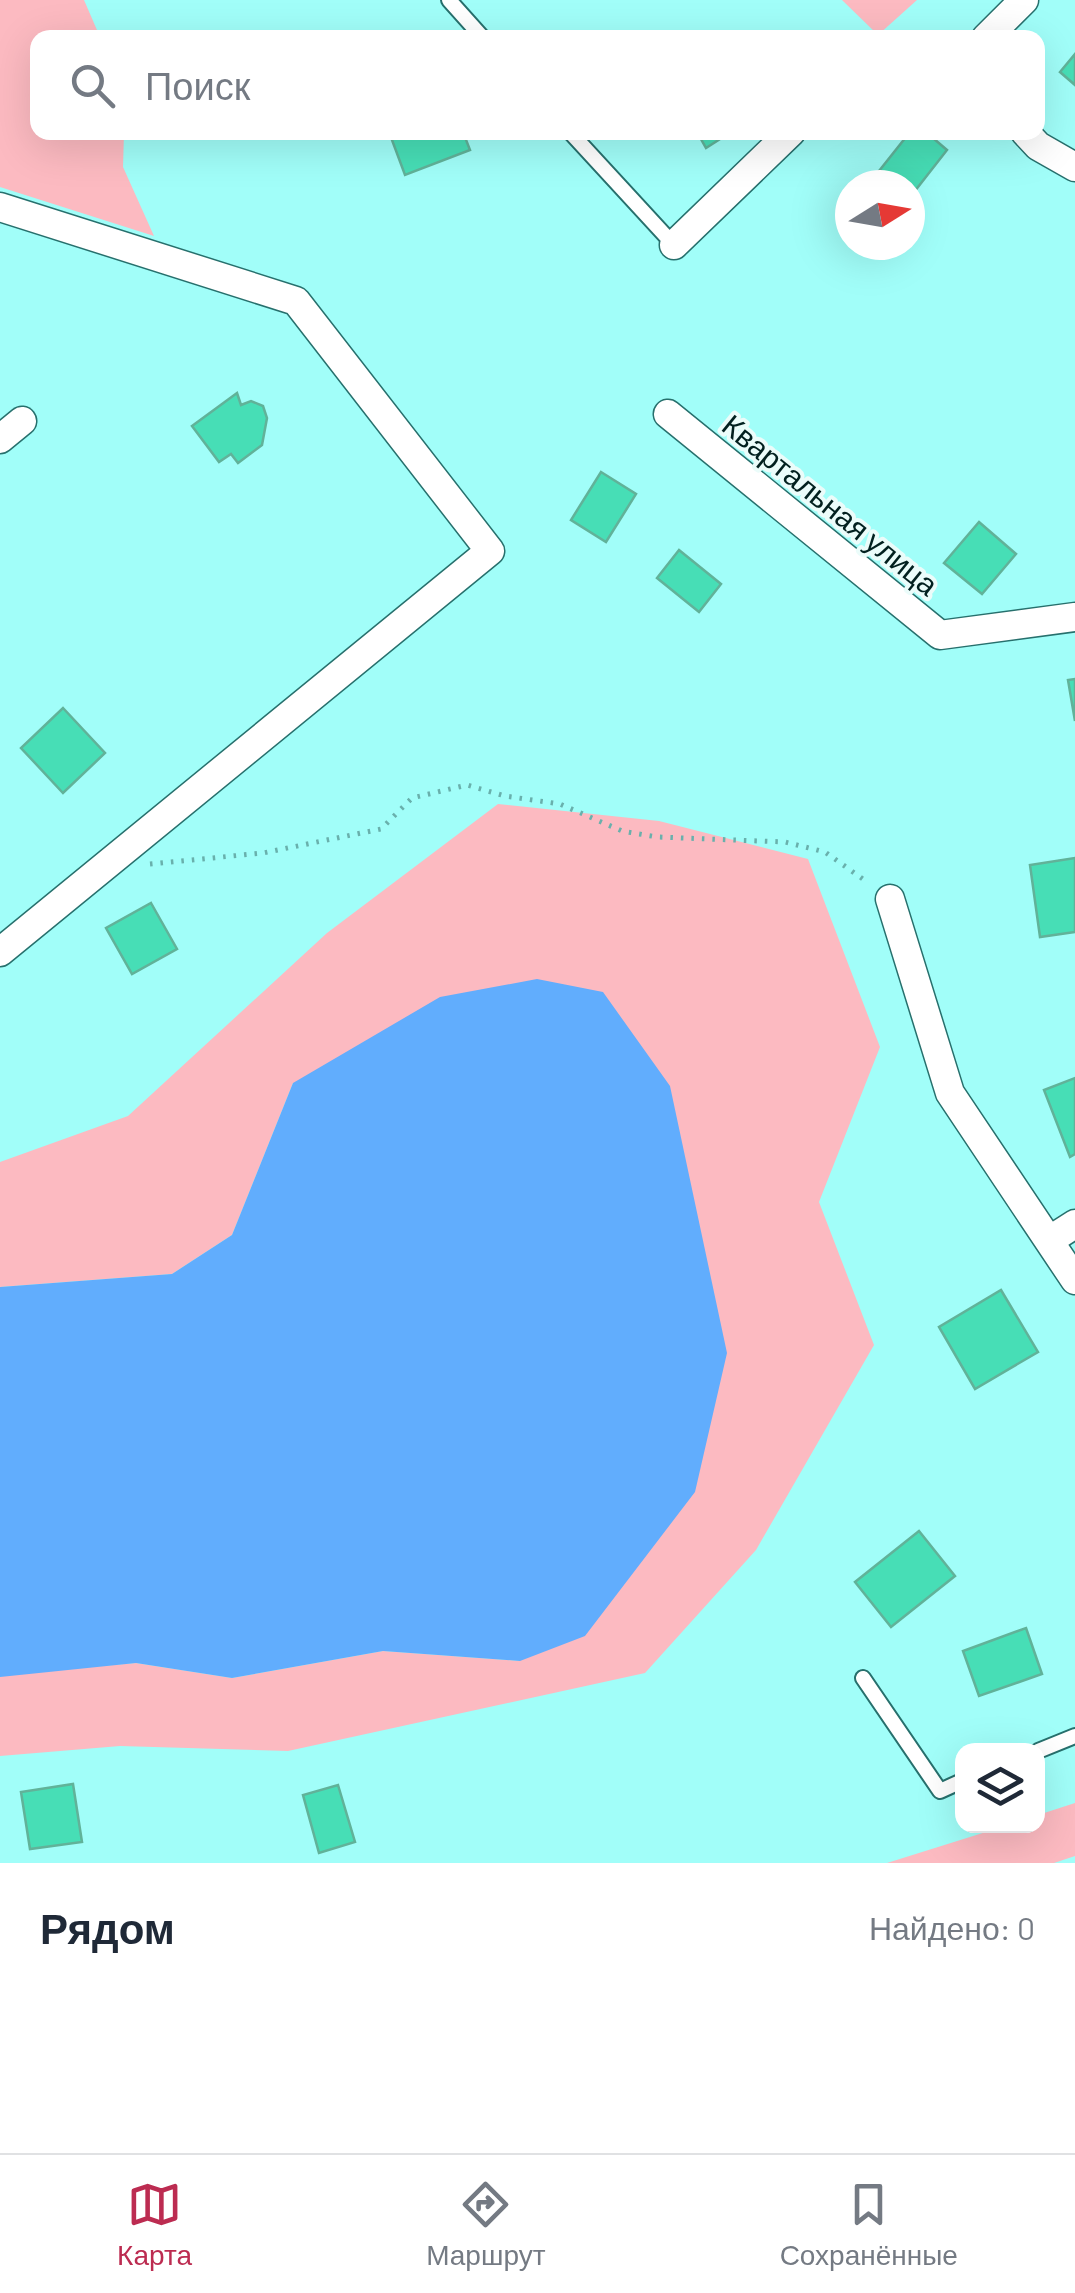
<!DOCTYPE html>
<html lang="ru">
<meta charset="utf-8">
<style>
:root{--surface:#fff;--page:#f2f2f3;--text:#1f2937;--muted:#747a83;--line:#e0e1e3;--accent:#bc2c51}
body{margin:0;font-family:Barlow,sans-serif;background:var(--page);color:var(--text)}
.controls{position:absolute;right:30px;bottom:30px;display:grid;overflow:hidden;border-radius:20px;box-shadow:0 10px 40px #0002}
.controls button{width:90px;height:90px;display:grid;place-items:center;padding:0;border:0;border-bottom:2px solid var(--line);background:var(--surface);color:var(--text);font:50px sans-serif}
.compass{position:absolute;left:835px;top:170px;width:90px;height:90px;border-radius:50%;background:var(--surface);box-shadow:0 10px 40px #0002;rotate:79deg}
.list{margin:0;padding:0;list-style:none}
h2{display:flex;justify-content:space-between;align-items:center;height:130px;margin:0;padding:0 40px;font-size:42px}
h2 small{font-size:32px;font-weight:400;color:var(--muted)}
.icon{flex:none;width:55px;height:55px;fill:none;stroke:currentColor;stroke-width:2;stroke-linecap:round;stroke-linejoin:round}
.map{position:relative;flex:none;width:1075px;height:1863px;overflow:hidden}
.search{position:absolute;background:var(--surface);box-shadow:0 10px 40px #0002;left:30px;right:30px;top:30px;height:110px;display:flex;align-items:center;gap:25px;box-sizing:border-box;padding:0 35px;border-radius:20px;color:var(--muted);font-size:38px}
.sheet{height:290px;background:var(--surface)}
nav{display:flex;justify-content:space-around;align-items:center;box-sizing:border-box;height:140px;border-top:2px solid var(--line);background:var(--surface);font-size:28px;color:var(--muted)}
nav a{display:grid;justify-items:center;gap:5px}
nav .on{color:var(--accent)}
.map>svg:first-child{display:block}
.green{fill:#fcbac1}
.water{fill:#61adfd}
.building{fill:#47deb6;stroke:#61b299;stroke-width:2.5}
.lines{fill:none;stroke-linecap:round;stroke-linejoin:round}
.lane-casing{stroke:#27706d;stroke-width:18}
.street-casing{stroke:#27706d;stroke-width:31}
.path{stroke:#69b0ac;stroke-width:5;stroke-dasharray:2.5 8;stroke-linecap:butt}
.lane{stroke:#fff;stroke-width:14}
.street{stroke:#fff;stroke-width:28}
.labels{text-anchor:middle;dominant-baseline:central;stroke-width:8;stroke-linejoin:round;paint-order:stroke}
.street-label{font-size:30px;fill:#02201f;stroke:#ebfcfa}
</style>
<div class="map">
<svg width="1075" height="1863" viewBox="0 0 1075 1863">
<rect width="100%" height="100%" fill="#a1fef9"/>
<!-- green -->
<g class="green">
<polygon points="0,0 84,0 100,37 38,38 38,132 124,133 123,167 154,236 0,187"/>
<polygon points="842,0 917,0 878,35"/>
<polygon points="498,804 659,821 808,859 880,1047 819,1202 874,1345 756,1550 645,1673 288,1751 120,1746 0,1756 0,1677 9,1674 136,1663 232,1678 383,1651 520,1661 293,1083 232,1235 172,1274 0,1287 0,1162 128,1116 327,933"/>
<polygon points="1075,1803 1075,1856 1054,1863 887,1863 1005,1826 1038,1826 1038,1815"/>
</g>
<!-- water -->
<polygon class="water" points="537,979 603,992 670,1086 727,1353 695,1492 585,1636 520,1661 383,1651 232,1678 136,1663 0,1677 0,1287 172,1274 232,1235 293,1083 440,997"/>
<!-- building -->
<g class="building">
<polygon points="1075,54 1075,85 1060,72"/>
<polygon points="389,132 463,132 470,150 405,175"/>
<polygon points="697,132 731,132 706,148"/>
<polygon points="910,132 926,132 947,150 911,196 910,185 897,185 879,171"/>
<polygon points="237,393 241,405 251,401 263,406 267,418 262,445 238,463 231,454 219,462 192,426"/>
<polygon points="601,472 636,494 606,542 571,520"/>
<polygon points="979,522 1016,554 982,594 944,563"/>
<polygon points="679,550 721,584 699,612 657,578"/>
<polygon points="1075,679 1075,721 1068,680"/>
<polygon points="63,708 105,753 63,793 21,748"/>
<polygon points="1075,858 1075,932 1040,937 1030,865"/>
<polygon points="151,903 177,949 132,974 106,928"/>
<polygon points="1075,1078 1075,1154 1070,1157 1044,1090"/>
<polygon points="1001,1290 1038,1352 975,1389 939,1327"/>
<polygon points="919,1531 955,1576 891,1627 855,1582"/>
<polygon points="1026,1628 1042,1674 979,1696 963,1651"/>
<polygon points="73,1784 82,1842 30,1849 21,1792"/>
<polygon points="338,1785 355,1842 319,1853 303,1795"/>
</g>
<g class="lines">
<!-- lane casing -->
<g class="lane-casing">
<g id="lane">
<polyline points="449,0 483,38"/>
<polyline points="570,132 674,245"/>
<polyline points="863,1678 940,1791 962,1781"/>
<polyline points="1038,1751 1075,1736"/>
</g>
</g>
<!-- street casing -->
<g class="street-casing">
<g id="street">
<polyline points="986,38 1024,0"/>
<polyline points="1025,132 1038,146 1075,167"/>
<polyline points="0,207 296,301 490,551 0,952"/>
<polyline points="674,245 791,132"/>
<polyline points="668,414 940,635 1075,617"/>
<polyline points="0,439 22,421"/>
<polyline points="890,899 950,1093 1075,1280"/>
<polyline points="1050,1240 1075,1224"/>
</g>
</g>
<!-- path -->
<polyline class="path" points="150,864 263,853 381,829 412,798 467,785 505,796 560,804 622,831 657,837 785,842 825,852 867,882"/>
<!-- lane -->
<use href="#lane" class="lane"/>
<!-- street -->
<use href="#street" class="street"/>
</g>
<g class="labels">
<!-- street labels -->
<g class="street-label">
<text transform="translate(831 504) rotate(39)">Квартальная улица</text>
</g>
</g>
</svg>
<div class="controls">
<button><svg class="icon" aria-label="layers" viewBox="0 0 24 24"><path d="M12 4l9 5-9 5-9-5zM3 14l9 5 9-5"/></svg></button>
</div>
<svg class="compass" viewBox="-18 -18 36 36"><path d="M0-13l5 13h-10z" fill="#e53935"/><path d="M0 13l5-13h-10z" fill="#747a83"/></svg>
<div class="search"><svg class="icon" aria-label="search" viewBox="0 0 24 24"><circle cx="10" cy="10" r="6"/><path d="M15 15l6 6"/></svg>Поиск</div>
</div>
<section class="sheet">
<h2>Рядом<small>Найдено: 0</small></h2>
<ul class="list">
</ul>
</section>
<nav>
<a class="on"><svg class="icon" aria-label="map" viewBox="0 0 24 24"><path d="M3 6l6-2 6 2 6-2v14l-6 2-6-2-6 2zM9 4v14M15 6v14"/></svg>Карта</a>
<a><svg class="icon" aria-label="directions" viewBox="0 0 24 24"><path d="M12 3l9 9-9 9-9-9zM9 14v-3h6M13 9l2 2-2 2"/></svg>Маршрут</a>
<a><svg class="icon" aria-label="saved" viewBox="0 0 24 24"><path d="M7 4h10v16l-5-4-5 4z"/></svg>Сохранённые</a>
</nav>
